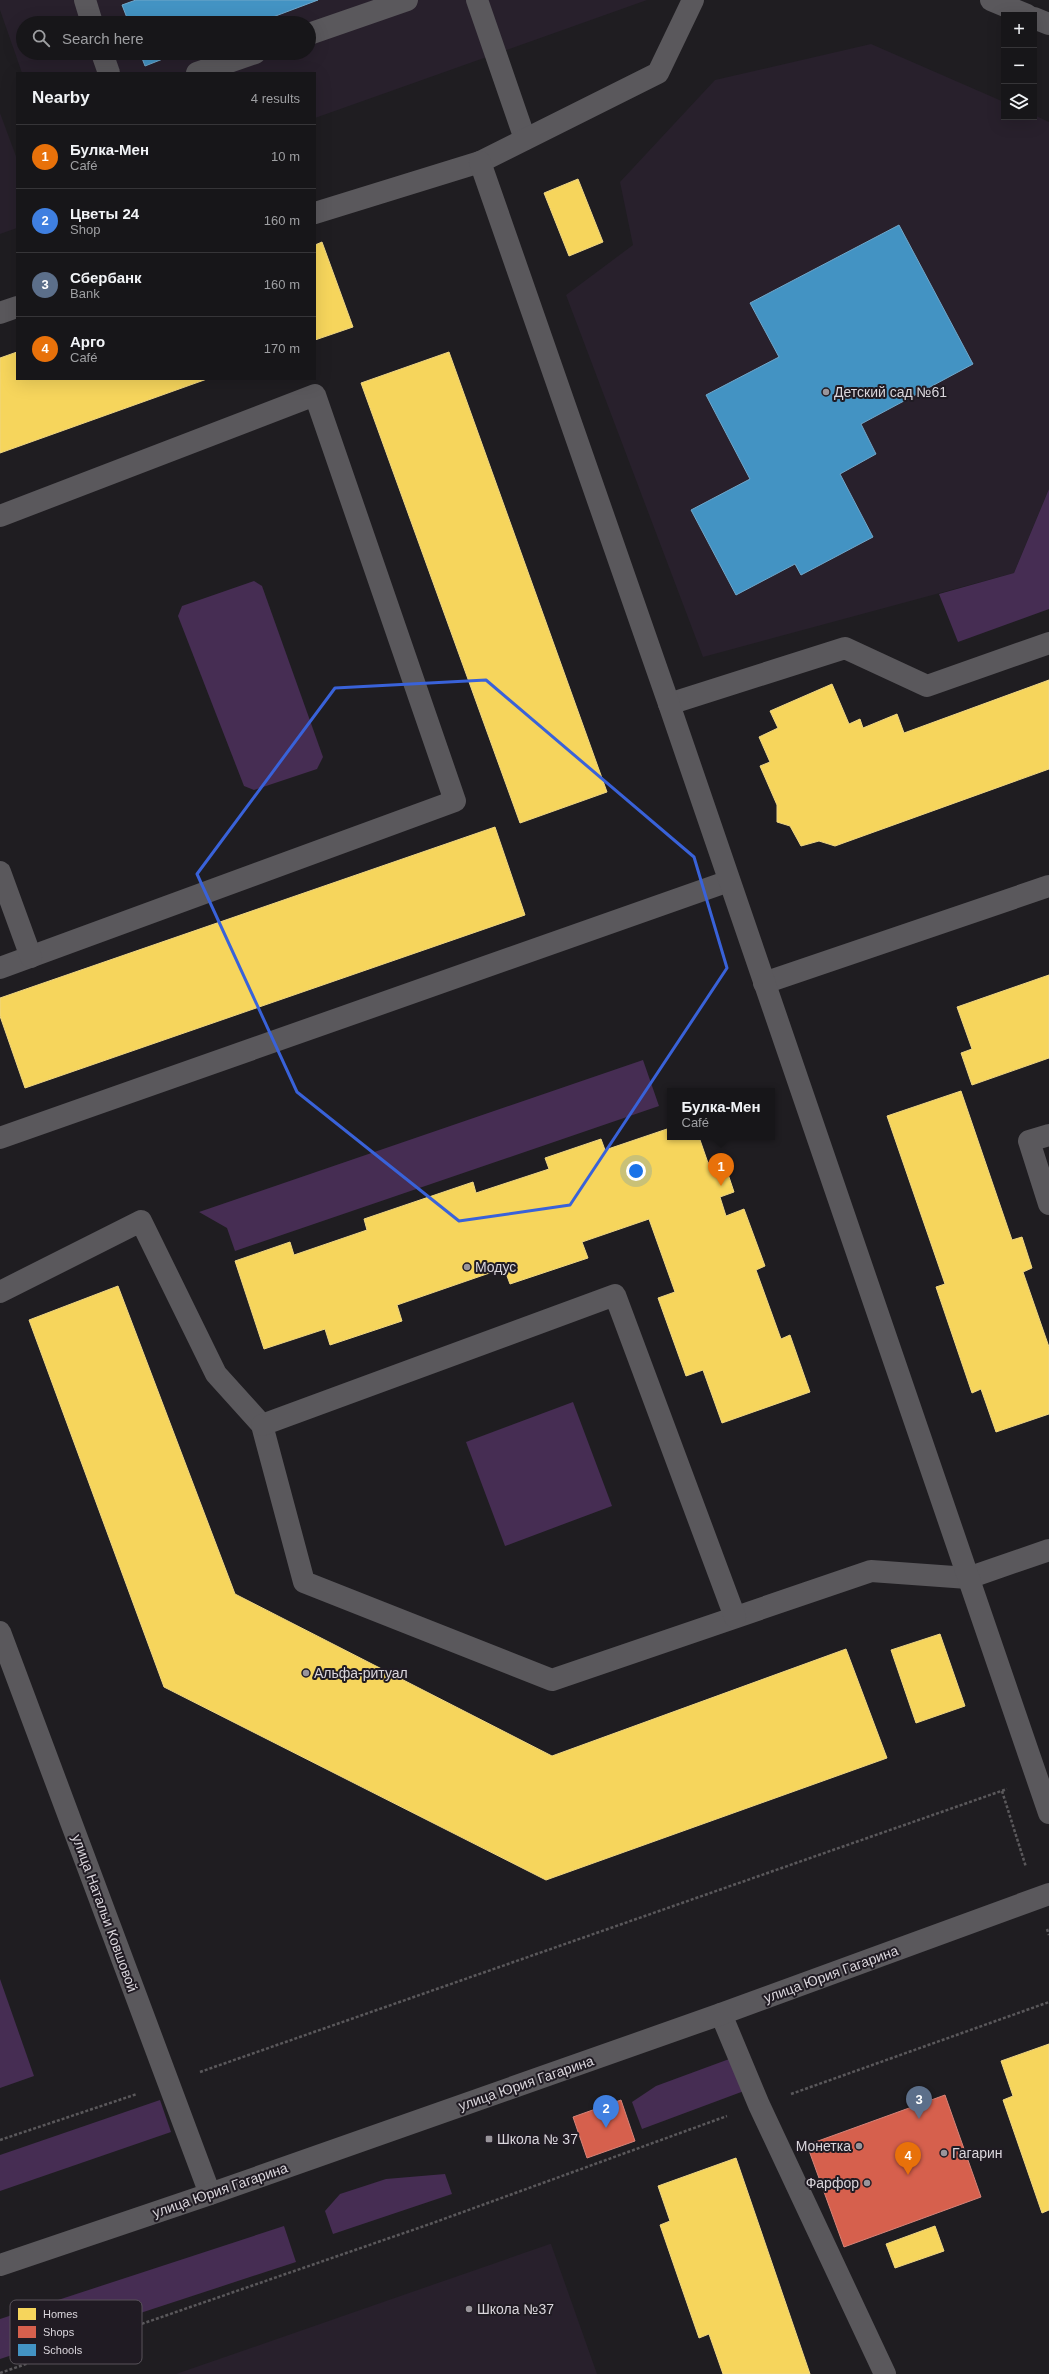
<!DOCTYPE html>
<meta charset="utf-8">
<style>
:root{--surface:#171619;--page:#201f22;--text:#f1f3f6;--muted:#9e9fa2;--line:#363538;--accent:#d93025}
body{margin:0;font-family:Helvetica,sans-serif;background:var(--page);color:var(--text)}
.controls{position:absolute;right:12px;top:12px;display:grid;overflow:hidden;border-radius:0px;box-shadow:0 4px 16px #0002}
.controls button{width:36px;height:36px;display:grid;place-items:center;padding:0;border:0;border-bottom:1px solid var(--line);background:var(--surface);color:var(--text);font:20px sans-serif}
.you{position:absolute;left:636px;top:1171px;width:14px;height:14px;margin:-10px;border:3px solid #fff;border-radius:50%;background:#1a73e8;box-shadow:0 0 0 6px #1a73e833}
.badge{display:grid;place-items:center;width:26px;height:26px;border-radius:50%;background:var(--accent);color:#fff;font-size:13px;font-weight:700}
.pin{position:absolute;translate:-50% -33px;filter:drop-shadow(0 1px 2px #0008)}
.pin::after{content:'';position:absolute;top:21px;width:14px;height:12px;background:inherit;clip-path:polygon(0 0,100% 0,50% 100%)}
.popup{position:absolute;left:667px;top:1088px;width:108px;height:52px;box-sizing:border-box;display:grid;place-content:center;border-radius:0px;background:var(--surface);filter:drop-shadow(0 1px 3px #0005);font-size:13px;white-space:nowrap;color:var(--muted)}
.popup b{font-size:15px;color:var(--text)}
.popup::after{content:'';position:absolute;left:50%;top:100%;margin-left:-8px;border:8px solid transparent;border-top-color:var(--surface)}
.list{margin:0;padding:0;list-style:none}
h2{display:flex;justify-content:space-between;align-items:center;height:52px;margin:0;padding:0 16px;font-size:17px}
h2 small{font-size:13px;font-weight:400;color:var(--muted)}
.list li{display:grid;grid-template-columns:26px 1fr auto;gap:12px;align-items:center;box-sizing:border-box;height:64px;padding:0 16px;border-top:1px solid var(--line)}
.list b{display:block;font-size:15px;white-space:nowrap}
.list p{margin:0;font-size:13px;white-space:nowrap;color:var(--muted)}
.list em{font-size:13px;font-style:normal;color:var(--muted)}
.icon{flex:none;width:22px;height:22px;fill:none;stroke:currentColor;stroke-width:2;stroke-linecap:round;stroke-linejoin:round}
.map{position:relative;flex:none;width:1049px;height:2374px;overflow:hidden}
.search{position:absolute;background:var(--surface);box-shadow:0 4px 16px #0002;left:16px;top:16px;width:300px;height:44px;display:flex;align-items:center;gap:10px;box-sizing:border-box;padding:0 14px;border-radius:22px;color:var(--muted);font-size:15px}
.panel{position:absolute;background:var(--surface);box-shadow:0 4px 16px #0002;left:16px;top:72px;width:300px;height:308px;border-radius:0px}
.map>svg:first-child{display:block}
.built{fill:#28202c;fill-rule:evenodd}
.green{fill:#462d53}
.homes{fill:#f6d55c;stroke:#eed582}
.shops{fill:#d6604d;stroke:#d78378}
.schools{fill:#4393c3;stroke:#70a7ca}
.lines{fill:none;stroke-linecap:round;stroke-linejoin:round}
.path{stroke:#5a585b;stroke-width:2.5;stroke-dasharray:3 2;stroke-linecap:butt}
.service{stroke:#5a585c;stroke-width:22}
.minor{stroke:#5a585c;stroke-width:22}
.secondary{stroke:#5a585c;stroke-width:22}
.marked{fill:none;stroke:#3962d9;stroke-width:3;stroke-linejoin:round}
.poi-dot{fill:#99959b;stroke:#201b23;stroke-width:1.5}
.labels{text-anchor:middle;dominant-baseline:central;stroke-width:4;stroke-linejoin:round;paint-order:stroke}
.poi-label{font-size:14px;fill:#dad6dc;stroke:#201b23;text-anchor:start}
.street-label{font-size:14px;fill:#dad6dc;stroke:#201b23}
.key{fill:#201b23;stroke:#58535a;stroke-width:1}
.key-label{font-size:11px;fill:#dad6dc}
</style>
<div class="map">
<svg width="1049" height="2374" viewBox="0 0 1049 2374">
<rect width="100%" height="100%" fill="#1f1d21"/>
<!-- built -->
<g class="built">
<path d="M 0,0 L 647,0 L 315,118 L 315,73 L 22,73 L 0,10 ZM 23,23 L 309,23 L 309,53 L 23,53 Z"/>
<polygon points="871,44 1004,102 1004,117 1034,115 1049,122 1049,489 1014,573 703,657 566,295 633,245 620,182 715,80"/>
<polygon points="0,113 17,159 17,228 0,234"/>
<polygon points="551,2244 597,2374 176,2374 550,2244"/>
</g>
<!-- green -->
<g class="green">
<polygon points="1049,489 1049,609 958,642 939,594 1014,573"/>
<polygon points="254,581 262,586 323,757 317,769 254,790 244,786 178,616 182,606"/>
<polygon points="643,1060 659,1106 235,1251 227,1228 199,1212"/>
<polygon points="573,1402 612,1506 505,1546 466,1442"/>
<polygon points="0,1979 34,2076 0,2088"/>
<polygon points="732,2058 744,2091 642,2129 632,2102 656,2086"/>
<polygon points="160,2100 171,2132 0,2191 0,2155"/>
<polygon points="445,2174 452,2194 333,2234 325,2211 340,2194 386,2179"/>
<polygon points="284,2226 296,2262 0,2359 0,2319"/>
</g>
<!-- homes -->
<g class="homes">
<polygon points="578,179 603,242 569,256 544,193"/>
<polygon points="322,242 353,327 315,340 315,245"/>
<polygon points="17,352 17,379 207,379 0,453 0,358"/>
<polygon points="449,352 607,792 520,823 361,383"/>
<polygon points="1049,680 1049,769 835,846 819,841 801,846 790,826 777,822 777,805 760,766 770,762 759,737 778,728 770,711 832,684 849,724 860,719 863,728 897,714 904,733"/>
<polygon points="495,827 525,915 25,1088 0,1016 0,998"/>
<polygon points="1049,975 1049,1058 972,1085 961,1053 972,1049 957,1007"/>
<polygon points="961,1091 1012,1240 1022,1237 1032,1268 1023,1272 1049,1347 1049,1414 996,1432 981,1389 972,1393 936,1287 945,1284 887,1116"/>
<polygon points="670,1128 670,1137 699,1137 708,1163 723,1159 734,1192 720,1197 726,1216 744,1209 765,1266 756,1270 781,1339 790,1335 810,1392 722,1423 703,1370 686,1376 658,1298 675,1292 649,1219 582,1242 588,1258 510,1284 504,1268 397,1305 402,1321 330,1345 325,1329 264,1349 235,1261 290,1242 294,1255 367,1230 364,1219 473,1182 476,1193 549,1169 545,1158 601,1139 605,1150"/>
<polygon points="118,1286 235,1594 552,1756 846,1649 887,1758 546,1880 164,1687 29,1320"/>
<polygon points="940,1634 965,1706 916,1723 891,1650"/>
<polygon points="1049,2044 1049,2210 1042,2213 1003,2100 1013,2096 1001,2061"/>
<polygon points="736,2158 810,2374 723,2374 709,2334 699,2338 660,2225 670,2221 658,2186"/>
<polygon points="935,2226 944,2251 895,2268 886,2244"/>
</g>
<!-- shops -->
<g class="shops">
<polygon points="945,2095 981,2197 844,2247 807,2145"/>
<polygon points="621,2100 635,2141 587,2158 573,2117"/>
</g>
<!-- schools -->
<g class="schools">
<polygon points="136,0 318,0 257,23 129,23 122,5"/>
<polygon points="140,53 178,53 145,66"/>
<polygon points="899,225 973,364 861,424 876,454 840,474 873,537 801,575 795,564 736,595 691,510 750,479 706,395 779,357 750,303"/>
</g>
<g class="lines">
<!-- path -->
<g class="path">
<polyline points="1002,1791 1026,1867"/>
<polyline points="1047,1929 1049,1935"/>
<polyline points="200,2072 1007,1789"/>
<polyline points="791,2094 1049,2002"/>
<polyline points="0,2140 137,2094"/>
<polyline points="0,2373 430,2224 727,2116"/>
</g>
<!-- service -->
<g class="service">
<polyline points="85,0 92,23"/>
<polyline points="477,0 525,139"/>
<polyline points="991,0 1027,15"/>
<polyline points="1034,18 1049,24"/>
<polyline points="309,34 407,0"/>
<polyline points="102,53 109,73"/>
<polyline points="197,73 255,53"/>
<polyline points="315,213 480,162 658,73 693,0"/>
<polyline points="0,313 17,307"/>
<polyline points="0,516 315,395 455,801 0,968"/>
<polyline points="669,704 845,648 927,686 1049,643"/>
<polyline points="0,872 31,957"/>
<polyline points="764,983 1049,886"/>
<polyline points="1049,1135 1029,1141 1049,1204"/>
<polyline points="0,1138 729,881"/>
<polyline points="0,1292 141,1221 216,1374 262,1425 304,1582 552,1680 871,1571 968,1578 1049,1550"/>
<polyline points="262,1425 615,1295 735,1617"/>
<polyline points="721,2014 759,2105 885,2374"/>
</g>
<!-- minor -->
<g class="minor">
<polyline points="480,162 669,704 1049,1813"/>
<polyline points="0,1632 210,2194"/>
</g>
<!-- secondary -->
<polyline class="secondary" points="0,2265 210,2194 721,2014 1049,1894"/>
</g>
<!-- marked area -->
<path class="marked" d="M 486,680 L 694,857 L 727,968 L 570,1205 L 459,1221 L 297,1092 L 197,874 L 335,688 Z"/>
<!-- markers -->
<g class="poi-dot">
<circle cx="826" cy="392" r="4"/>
<circle cx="467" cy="1267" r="4"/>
<circle cx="306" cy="1673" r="4"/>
<rect x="485" y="2135" width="8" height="8" rx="2"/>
<circle cx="859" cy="2146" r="4"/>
<circle cx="944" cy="2153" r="4"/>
<circle cx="867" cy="2183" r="4"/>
<circle cx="469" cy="2309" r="4"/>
</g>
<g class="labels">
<!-- poi labels -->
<g class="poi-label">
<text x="834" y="392">Детский сад №61</text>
<text x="475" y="1267">Модус</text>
<text x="314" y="1673">Альфа-ритуал</text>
<text x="497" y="2139">Школа № 37</text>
<text x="851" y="2146" text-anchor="end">Монетка</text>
<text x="952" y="2153">Гагарин</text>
<text x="859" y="2183" text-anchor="end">Фарфор</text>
<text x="477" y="2309">Школа №37</text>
</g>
<!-- street labels -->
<g class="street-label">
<text transform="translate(105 1913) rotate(70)">улица Натальи Ковшовой</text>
<text transform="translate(831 1974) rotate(-20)">улица Юрия Гагарина</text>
<text transform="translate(526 2083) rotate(-19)">улица Юрия Гагарина</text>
<text transform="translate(220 2190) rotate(-19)">улица Юрия Гагарина</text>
</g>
</g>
<!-- legend -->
<rect x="10" y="2300" width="132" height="64" rx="6" class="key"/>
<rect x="18" y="2308" width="18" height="12" fill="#f6d55c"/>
<rect x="18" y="2326" width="18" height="12" fill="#d6604d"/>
<rect x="18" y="2344" width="18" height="12" fill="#4393c3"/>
<g class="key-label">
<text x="43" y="2318">Homes</text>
<text x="43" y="2336">Shops</text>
<text x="43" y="2354">Schools</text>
</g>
</svg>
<div class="controls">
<button>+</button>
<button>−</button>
<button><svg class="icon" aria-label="layers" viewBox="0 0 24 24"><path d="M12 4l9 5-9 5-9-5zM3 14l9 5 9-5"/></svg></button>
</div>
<div class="you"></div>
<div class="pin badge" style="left:721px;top:1186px;background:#e8710a">1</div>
<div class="popup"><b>Булка-Мен</b>Café</div>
<div class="pin badge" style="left:606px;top:2128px;background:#3f7fe0">2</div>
<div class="pin badge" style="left:919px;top:2119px;background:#5c6f8a">3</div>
<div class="pin badge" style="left:908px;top:2175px;background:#e8710a">4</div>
<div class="search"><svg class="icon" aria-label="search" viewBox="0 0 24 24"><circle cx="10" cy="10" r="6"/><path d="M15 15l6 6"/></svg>Search here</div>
<section class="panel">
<h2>Nearby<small>4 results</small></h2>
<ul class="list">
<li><span class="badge" style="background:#e8710a">1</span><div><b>Булка-Мен</b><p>Café</p></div><em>10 m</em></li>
<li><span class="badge" style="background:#3f7fe0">2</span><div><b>Цветы 24</b><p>Shop</p></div><em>160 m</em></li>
<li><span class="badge" style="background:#5c6f8a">3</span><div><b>Сбербанк</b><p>Bank</p></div><em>160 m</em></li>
<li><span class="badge" style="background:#e8710a">4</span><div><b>Арго</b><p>Café</p></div><em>170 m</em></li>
</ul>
</section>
</div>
